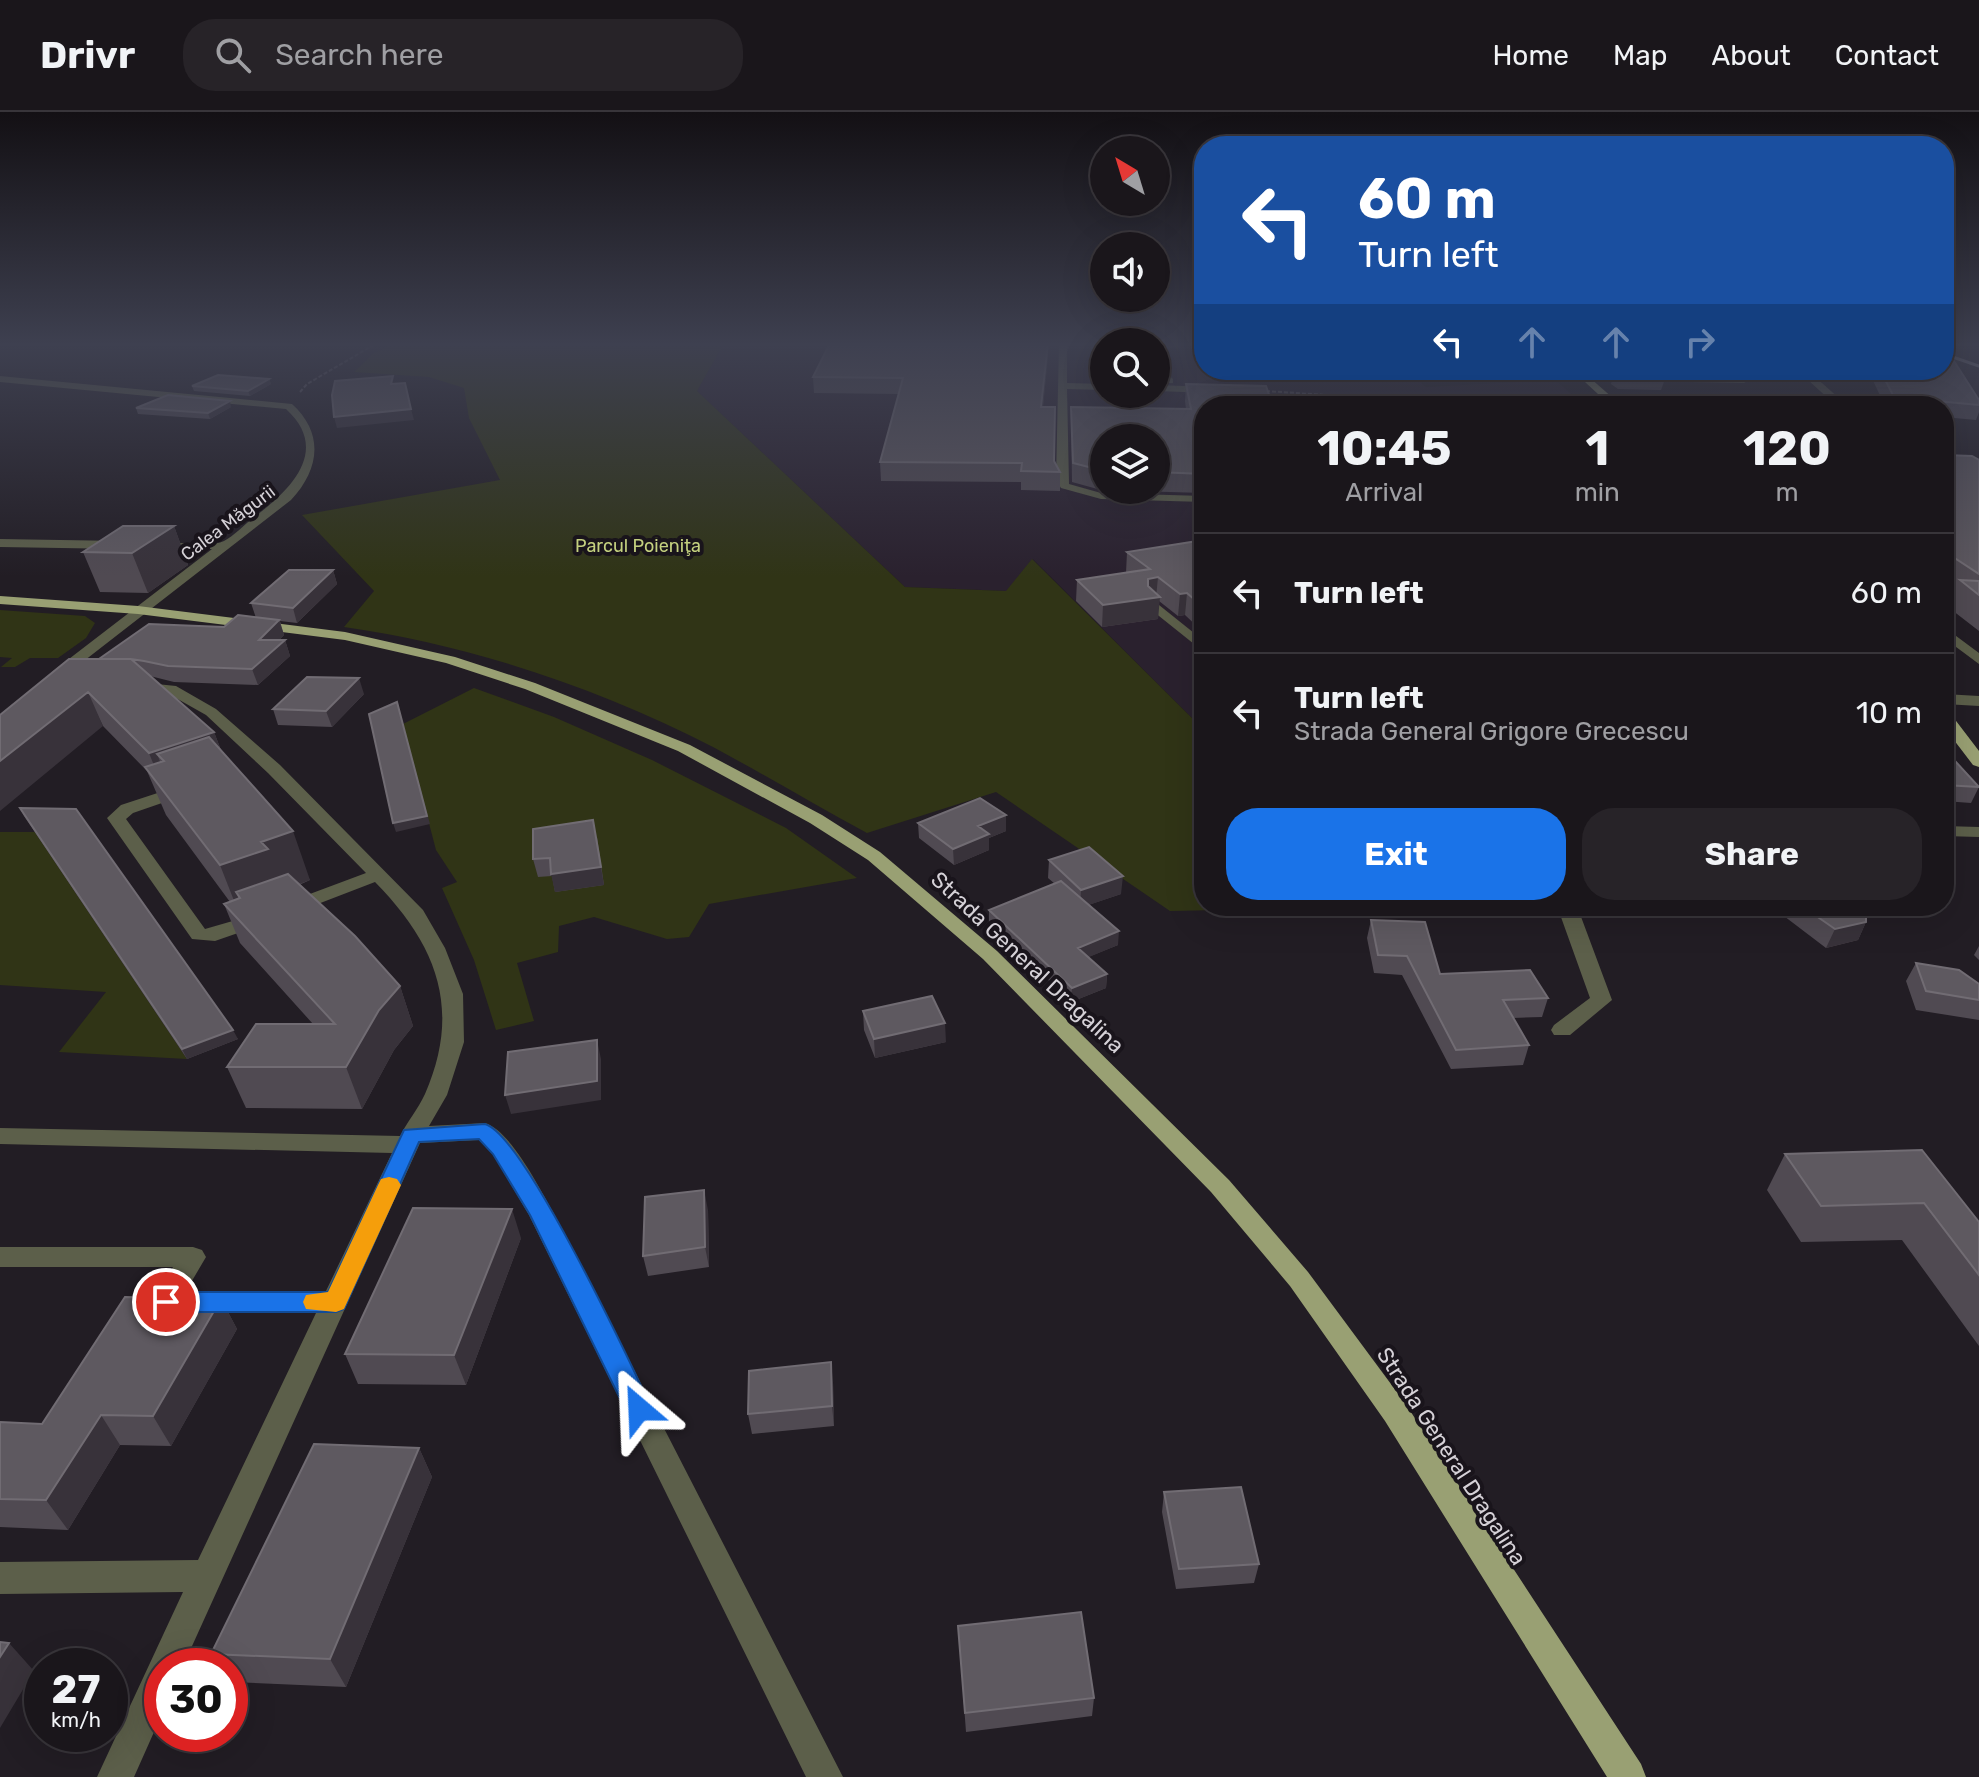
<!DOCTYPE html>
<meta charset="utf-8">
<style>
body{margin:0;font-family:Rubik,sans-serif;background:#272328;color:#f1f3f6;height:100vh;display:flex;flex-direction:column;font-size:30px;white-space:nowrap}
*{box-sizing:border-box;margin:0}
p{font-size:26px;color:#9f9fa3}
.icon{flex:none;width:44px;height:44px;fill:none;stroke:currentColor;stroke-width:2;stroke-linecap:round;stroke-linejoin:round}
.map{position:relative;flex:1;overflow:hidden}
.sheet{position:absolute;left:1194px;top:284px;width:760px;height:520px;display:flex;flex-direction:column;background:#1a161b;border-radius:32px;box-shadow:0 8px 32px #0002,0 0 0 2px #38353a}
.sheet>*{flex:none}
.top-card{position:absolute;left:1194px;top:24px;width:760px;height:244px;border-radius:32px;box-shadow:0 8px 32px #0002,0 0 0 2px #38353a;background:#1a4fa0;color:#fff;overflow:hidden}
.needle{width:52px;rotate:322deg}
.fabs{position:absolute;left:1090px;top:24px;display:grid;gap:16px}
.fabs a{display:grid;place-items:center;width:80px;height:80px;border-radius:50%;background:#1a161b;box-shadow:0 8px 32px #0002,0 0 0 2px #38353a;font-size:40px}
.speed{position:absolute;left:24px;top:1536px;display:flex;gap:16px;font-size:40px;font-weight:700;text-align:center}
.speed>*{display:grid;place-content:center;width:104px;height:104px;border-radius:50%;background:#1a161b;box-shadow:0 8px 32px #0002,0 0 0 2px #38353a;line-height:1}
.speed small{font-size:20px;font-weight:400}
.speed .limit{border:12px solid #d22;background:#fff;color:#111}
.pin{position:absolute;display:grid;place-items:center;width:68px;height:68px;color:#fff;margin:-34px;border:4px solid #fff;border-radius:50%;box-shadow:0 2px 8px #0007}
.me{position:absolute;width:88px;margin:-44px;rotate:334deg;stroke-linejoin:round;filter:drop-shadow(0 0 6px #0008)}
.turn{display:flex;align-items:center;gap:28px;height:168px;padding:0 32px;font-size:36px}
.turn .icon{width:104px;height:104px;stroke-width:2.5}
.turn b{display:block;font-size:56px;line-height:68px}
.lanes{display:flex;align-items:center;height:76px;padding:0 32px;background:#0003;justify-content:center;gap:40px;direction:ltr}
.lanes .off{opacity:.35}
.eta{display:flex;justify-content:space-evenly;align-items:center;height:136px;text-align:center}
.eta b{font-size:48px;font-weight:700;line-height:56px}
.primary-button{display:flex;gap:16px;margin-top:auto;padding:16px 32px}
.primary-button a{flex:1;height:92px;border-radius:32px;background:#1a73e8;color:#fff;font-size:32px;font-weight:700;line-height:92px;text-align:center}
.primary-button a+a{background:#272328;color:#f1f3f6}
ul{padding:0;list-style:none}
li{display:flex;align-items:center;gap:24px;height:120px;padding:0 32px;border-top:2px solid #38353a}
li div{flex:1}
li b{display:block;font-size:30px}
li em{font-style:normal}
header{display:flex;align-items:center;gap:48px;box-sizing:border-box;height:112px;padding:0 40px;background:#1a161b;border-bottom:2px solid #38353a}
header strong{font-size:38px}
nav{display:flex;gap:44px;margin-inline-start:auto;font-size:28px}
.search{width:560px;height:72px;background:#272328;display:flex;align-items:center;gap:20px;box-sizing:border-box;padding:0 28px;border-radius:32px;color:#9f9fa3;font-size:30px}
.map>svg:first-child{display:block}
.built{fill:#2a212e;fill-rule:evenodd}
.green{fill:#303416}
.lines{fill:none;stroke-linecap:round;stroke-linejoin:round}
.path{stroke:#5f5a61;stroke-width:2;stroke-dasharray:4 2;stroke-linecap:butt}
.minor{fill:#5c5f4a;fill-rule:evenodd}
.major{fill:#99a073;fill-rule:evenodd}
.rail{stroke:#bab6bc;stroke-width:3}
.wall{fill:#504a52;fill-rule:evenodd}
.shaded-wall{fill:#38323a}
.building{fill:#5e5960;stroke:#716c73;stroke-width:2}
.route{fill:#1a73e8;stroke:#114b97;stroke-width:2}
.slow{fill:#f59e0b}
.labels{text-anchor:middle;stroke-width:8;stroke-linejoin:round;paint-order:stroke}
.far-street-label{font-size:18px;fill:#d5d1d7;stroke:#19141b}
.far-park-label{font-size:18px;fill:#c4d07f;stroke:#19141b}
.street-label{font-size:22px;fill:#d5d1d7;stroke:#19141b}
</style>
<header>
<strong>Drivr</strong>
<div class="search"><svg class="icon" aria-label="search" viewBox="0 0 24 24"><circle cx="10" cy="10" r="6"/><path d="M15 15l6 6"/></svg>Search here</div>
<nav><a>Home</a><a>Map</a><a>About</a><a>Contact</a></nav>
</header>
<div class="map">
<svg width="1979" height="1665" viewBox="0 0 1979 1665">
<rect width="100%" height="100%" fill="#221d24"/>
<path class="built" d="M724 231H1104V282H1156V231H1204V258H1256L1263 267 1410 262 1426 275 1555 268 1585 294H1204V618L1033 447 1007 479 905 475 697 279ZM1104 326H1156V378H1104Z"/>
<path class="green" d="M394 231H724L697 279 905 475 1006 479 1032 447 1204 618V794L1382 795 1170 799 996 680 867 721C815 693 765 663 713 635 599 576 470 533 344 515L374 479 302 403 500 368 469 306 464 276 429 265 354 260 374 241Z
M0 498 85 504 95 511 86 526 58 546H30L15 555H1L12 546 0 545Z
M474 576 554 605 652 648 786 716 857 766 709 792 689 825 667 827 594 805 559 814 558 840 517 851 534 909 496 918 474 848 442 776 457 770 436 738 403 612Z
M0 720H35L187 947 59 940 106 880 0 873Z"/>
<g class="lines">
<path class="path" d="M1266 279 1460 292 1582 291
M300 280 307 272 377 231"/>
<path class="minor" d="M1059 231H1067V271L1104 272V278L1067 277 1069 372 1101 381 1204 384V390L1101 387 1061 376 1056 368Z
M1187 231 1183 234 1156 238V232Z
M1156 252 1173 267V271H1167L1156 260Z
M1585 263 1744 265 1749 268 1744 271 1582 268Z
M0 264 292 292C325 322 319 358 291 388L62 566H52V560L212 437H154L150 436V430C169 427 208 437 224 429 234 424 244 413 253 406 289 379 332 339 286 297L0 270Z
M1808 264H1814L1840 287V291L1814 294 1830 288 1808 268Z
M1156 273 1212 275 1217 278 1212 281 1156 279Z
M0 427 122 429 128 433 122 437 0 435Z
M1154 489 1204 529V540L1149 496V490Z
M1944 515 1979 541V552L1944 526Z
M137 570 176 574 216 597 280 653 423 798 445 836 463 882 464 930 447 983 429 1014 485 1011C510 1018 540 1077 553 1100L843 1665H806L529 1103 493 1042 479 1028 420 1031 183 1554H162V1602L134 1665H97L183 1480 0 1482V1450L198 1448 316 1201H166L156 1198 153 1190 173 1155H0V1135H193L202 1138 206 1145 186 1179H326L392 1041 0 1032V1016L400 1024C407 1010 418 997 425 982 462 897 437 833 375 770L297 800H283L280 796 283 792 366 761 268 661 206 603 167 581 132 577V571Z
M1944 582 1979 584V594L1944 592Z
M182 673 188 674 191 678 188 682 133 701 126 707 205 817 260 801 267 803 270 807 267 811 215 829 192 827 107 706 121 693Z
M1944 714 1979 715V725L1944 724Z
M1557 794H1577L1612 888 1570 923H1554L1551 918 1554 913 1590 886Z"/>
<path class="major" d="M1572 258H1581L1622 294H1611Z
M0 484 138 494 345 520 455 545 535 571 690 633 822 703 880 740 997 839 1229 1068 1308 1160 1405 1291 1641 1652 1646 1665H1607L1385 1309 1290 1174 1211 1080 983 847 868 748 810 711 678 639 525 577 446 551 345 528 138 502 0 492Z
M1944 599 1950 601 1979 639V655L1973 653 1944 615Z"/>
<path class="rail" d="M1944 242 1979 254"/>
</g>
<path class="wall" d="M1048 244 1043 295 1054 349 1060 360V379L1021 378V370L881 369 880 350 899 282 814 281 813 265Z
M1585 258H1747L1746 261 1588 260Z
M1868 258H1944L1979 288V300L1976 308 1944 305V294H1885Z
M1614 261 1665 267 1661 278 1618 277 1611 272Z
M269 267 271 272 250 284 194 279 192 274Z
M1186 272 1204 294V381L1101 378 1072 370 1071 295 1186 297 1185 289ZM1104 326H1156V378H1104Z
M231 295 210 307 138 302 136 296Z
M1944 343 1979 348V519L1948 495 1955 480 1944 472Z
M174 414 188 453 148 481 100 480 83 440Z
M1204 428V521L1185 503 1178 504 1159 489 1158 507 1102 515 1076 489 1077 468 1126 461 1127 440Z
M333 458 337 472 297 511 280 509 284 523 279 528H285L290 544 258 573 174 570 150 564 214 620 221 638 310 768 299 773 400 874 413 914 394 938 362 997 246 996 227 955 313 912 240 831 224 792 230 790 166 703 147 659 103 614 69 547H99L224 515 256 506 251 491Z
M364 582 332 615 278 613 273 597Z
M1944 637 1979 675 1971 691 1944 689Z
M20 696 238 927 187 947 24 704Z
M918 711 1006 719 989 726V738L954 753 919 726Z
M597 725 604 773 555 780 552 764 538 765 533 747Z
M1049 748 1121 782 1088 793 1118 833 1088 845 1107 862 1106 876 1071 890 989 811V798L1055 772 1048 766Z
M1778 794H1866V810L1858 828 1826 836 1776 798Z
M1371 808 1440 862 1548 886 1542 905 1513 906 1529 933 1523 953 1451 957 1402 863 1374 861 1367 826Z
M1979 834V848L1974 843Z
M1916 851 1979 872V908L1916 898 1906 869Z
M863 899 946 930 875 946 864 918Z
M1785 1042 1979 1110V1234L1902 1128 1801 1130 1767 1078Z
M708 1098 709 1155 648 1164 643 1144Z
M521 1126 466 1273 358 1272 345 1242Z
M221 1187 237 1217 171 1334 120 1333 68 1418 0 1415V1310L42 1312Z
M833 1270 834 1314 752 1322 748 1302Z
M419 1336 432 1365 346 1575 231 1570 230 1554H220L211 1542Z
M1164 1380 1259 1452 1254 1471 1176 1477 1162 1400Z
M958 1514 1094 1586 1092 1604 966 1620Z"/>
<path class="shaded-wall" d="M1048 231V244L1041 312V295Z
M269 267 271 272 250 284 248 279Z
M230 289 231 295 210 307 208 301Z
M411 297 414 308 337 316 334 305Z
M174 414 188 453 148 481 132 441Z
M333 458 337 472 297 511 293 496Z
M1158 465 1156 486 1160 485 1158 507 1102 515 1103 493 1148 467Z
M1187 481 1185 503 1178 504 1180 482Z
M279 508 284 523 264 543 259 528Z
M285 528 290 544 258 573 252 557Z
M359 566 364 582 332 615 326 599Z
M88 580 103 614 0 699V649Z
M397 590 430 712 396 720 393 711Z
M214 620 227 654 157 642 170 674 163 676 149 641Z
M1006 703V719L989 726V738L954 753 953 737 978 714Z
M593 708 604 773 555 780 551 762Z
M293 719 310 768 284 778 240 786 236 780 245 802 240 804 220 753 261 730Z
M1123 764 1121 782 1080 796 1081 778Z
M1866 810 1858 828 1826 836 1835 817Z
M1119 819 1118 833 1077 850 1078 836Z
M1107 862 1106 876 1071 890 1072 876Z
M400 874 413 914 394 938 362 997 346 955 379 898Z
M945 911 946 930 875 946 874 927Z
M233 918 238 927 187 947 182 937Z
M597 928 601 947V988L511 1002 505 983Z
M704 1078 708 1098 709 1155 705 1135Z
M512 1097 521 1126 466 1273 454 1243Z
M221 1187 237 1217 171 1334 153 1304Z
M831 1250 833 1270 834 1314 832 1294Z
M101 1303 120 1333 68 1418 46 1388Z
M419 1336 432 1365 346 1575 330 1547Z
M9 1531 34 1559 0 1616V1545Z"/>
<path class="building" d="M830 231H1048L1041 295H1055L1054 349 1060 360 1021 359 1022 351 880 350 903 266 813 265Z
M1944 246 1954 249 1979 288V293L1894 285 1880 258H1944Z
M1614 261H1658L1665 267 1621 266Z
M218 263 269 267 248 279 192 274Z
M393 264 391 272 405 271 411 297 334 305 332 283 335 269Z
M1186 272 1266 274 1273 294H1204V362L1156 360V326H1104V359L1073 351 1071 295 1191 297Z
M168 283 230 289 208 301 136 296Z
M1944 343 1972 344 1979 348V462L1944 439Z
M123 414H174L132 441 83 440Z
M1204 428V496L1187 481 1180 482 1158 465 1148 467V474L1160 485 1103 493 1077 468 1150 457 1127 440Z
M289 458H333L293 496 251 491Z
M1960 468 1979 469V483Z
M238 503 279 508 259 528H285L252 557 168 554 144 549 131 547H99L149 512 224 515Z
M69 547H131L214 620 149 641 88 580 0 649V603Z
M307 565 359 566 326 599 273 597Z
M397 590 427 704 393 711 369 602Z
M209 625 293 719 261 730 268 737 220 753 145 655 164 649 157 642Z
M1944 637 1979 675 1944 673Z
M980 686 1006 703 978 714 989 722 953 737 918 711Z
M20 696 76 697 233 918 182 937Z
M593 708 601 755 551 762 550 746 533 747V717Z
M1089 735 1123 764 1081 778 1049 748Z
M288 762 355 824 400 874 379 898 346 955H227L256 912H335L224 792 240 786 236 780Z
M1061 769 1119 819 1078 836 1107 862 1072 876 989 798Z
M1802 794H1866V810L1835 817Z
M1371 808 1425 810 1440 862 1530 858 1548 886 1503 888 1529 933 1456 938 1407 844 1378 843Z
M1916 851 1959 858 1979 872V888L1926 879Z
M932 884 945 911 874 927 863 899Z
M597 928V969L505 983 508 940Z
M1922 1038 1979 1110V1163L1924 1091 1821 1094 1785 1042Z
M704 1078 705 1135 643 1144 645 1085Z
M413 1096 512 1097 454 1243 345 1242Z
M125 1185 221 1187 153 1304 101 1303 46 1388 0 1387V1310L42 1312Z
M831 1250 832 1294 748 1302 749 1259Z
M314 1332 419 1336 330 1547 211 1542Z
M1241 1375 1259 1452 1179 1457 1164 1380Z
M1081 1500 1094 1586 965 1601 958 1514Z
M0 1530 9 1531 0 1545Z"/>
<linearGradient id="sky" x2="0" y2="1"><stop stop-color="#131014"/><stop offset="0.5" stop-color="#3e4050"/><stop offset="1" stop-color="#3e4050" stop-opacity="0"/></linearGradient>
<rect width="1979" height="465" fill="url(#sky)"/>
<path class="route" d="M485 1012C524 1023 630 1250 652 1297L648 1305 639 1309 629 1305 530 1103 493 1042 479 1027 419 1030 344 1197 336 1200H166L158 1197 154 1190 158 1183 166 1180H328L404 1018Z"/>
<path class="slow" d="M389 1065 397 1067 401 1073 344 1197 336 1200 306 1197 303 1190 306 1183 328 1180 378 1073 381 1067Z"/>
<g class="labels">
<g class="far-street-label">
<text transform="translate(228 411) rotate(-37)" y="6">Calea Măgurii</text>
</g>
<g class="far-park-label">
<text x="638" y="440">Parcul Poieniţa</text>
</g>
<g class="street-label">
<text transform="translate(1028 850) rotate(43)" y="8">Strada General Dragalina</text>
<text transform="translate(1452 1344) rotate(57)" y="8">Strada General Dragalina</text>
</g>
</g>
</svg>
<div class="fabs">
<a><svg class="needle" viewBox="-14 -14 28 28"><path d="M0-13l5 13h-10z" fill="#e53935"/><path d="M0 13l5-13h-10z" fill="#9f9fa3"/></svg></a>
<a><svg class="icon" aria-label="sound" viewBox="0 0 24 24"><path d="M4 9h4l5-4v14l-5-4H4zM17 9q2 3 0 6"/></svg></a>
<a><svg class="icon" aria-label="search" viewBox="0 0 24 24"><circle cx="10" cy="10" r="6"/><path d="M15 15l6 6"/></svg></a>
<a><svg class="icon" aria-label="layers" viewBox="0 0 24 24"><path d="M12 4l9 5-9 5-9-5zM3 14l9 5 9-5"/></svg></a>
</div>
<div class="speed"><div>27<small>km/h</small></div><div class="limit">30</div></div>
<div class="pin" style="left:166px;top:1190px;background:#d93025"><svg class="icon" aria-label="arrive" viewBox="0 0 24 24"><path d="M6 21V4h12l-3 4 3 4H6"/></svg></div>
<svg class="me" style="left:639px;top:1297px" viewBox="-20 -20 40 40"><path d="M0-17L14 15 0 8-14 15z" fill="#1a73e8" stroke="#fff" stroke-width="4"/></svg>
<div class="top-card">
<div class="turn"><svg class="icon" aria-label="left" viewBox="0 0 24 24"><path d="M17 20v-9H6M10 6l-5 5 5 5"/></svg><div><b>60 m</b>Turn left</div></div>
<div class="lanes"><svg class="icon" aria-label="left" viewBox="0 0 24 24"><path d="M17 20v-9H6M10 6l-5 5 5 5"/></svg><svg class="icon off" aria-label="ahead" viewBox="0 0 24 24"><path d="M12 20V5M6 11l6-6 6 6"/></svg><svg class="icon off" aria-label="ahead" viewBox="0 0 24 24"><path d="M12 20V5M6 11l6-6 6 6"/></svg><svg class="icon off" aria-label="right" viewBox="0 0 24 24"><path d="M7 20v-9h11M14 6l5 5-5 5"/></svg></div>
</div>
<section class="sheet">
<div class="eta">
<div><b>10:45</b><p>Arrival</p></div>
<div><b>1</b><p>min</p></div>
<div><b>120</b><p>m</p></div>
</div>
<ul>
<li><svg class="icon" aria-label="left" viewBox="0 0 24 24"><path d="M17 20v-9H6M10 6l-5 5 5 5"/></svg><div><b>Turn left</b></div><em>60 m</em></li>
<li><svg class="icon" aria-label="left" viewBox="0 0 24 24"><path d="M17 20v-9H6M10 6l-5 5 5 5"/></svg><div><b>Turn left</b><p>Strada General Grigore Grecescu</p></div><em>10 m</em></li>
</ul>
<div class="primary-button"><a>Exit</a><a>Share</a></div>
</section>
</div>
